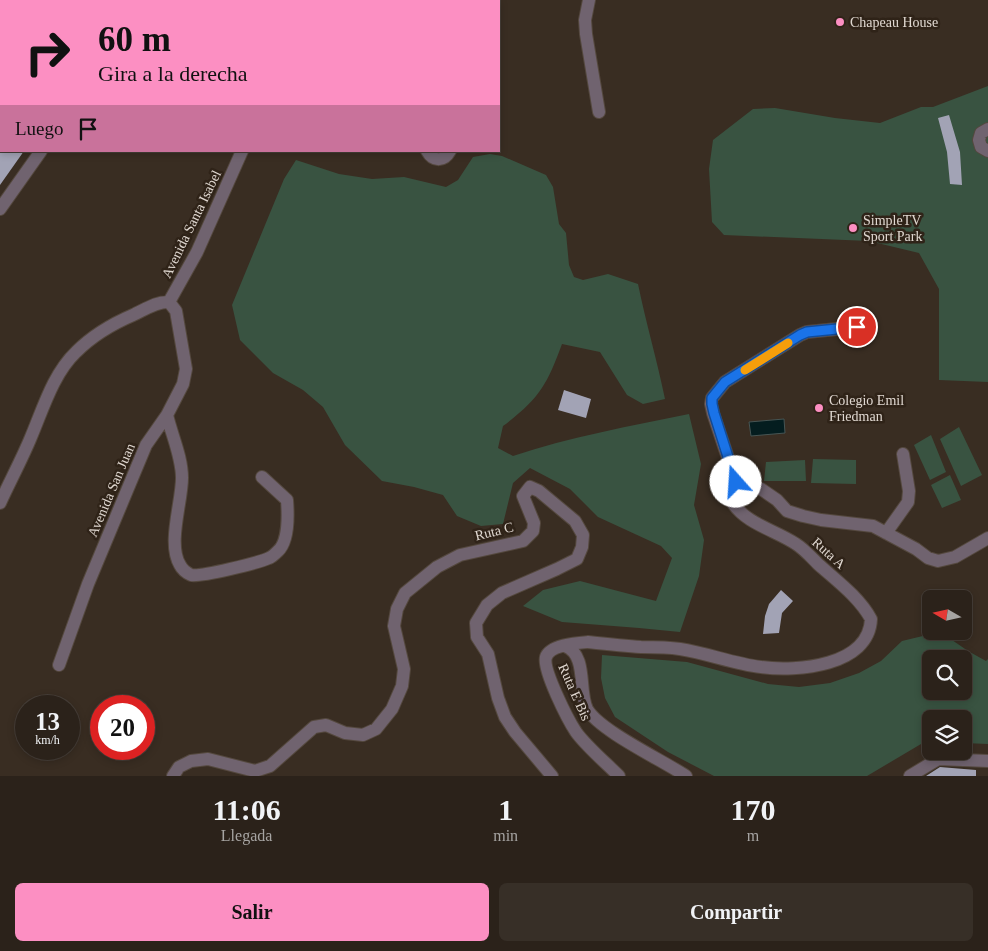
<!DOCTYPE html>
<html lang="es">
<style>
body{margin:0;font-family:Georgia,serif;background:#372f27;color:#f1f3f6;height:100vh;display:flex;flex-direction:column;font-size:19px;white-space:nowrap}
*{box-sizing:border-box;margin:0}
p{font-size:16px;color:#a6a4a2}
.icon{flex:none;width:28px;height:28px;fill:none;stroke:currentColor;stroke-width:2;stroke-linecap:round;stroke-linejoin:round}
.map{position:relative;height:776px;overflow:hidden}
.drawer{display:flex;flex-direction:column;background:#2b221a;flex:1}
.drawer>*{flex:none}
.guide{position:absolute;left:0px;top:0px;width:500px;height:152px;box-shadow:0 2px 8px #0003,0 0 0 1px #473f39;background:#fc8fc2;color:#111;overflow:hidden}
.needle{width:32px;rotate:279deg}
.buttons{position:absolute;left:922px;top:590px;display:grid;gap:10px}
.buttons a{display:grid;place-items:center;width:50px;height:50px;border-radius:8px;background:#2b221a;box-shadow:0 2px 8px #0003,0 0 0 1px #473f39;font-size:25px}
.speed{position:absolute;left:15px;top:695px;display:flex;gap:10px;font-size:25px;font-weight:700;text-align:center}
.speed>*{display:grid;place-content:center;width:65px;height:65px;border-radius:50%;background:#2b221a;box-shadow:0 2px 8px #0003,0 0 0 1px #473f39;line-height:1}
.speed small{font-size:12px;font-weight:400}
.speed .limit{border:8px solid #d22;background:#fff;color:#111}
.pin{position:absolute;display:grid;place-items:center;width:42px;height:42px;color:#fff;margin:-21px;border:2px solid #fff;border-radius:50%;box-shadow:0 1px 5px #0007}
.me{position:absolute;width:55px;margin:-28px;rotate:341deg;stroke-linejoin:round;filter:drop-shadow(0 0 4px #0008)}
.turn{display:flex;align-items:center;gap:18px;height:105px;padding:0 15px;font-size:22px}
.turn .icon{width:65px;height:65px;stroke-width:2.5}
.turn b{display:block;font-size:35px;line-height:42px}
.then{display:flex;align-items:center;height:48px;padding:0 15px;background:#0003;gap:10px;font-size:19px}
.eta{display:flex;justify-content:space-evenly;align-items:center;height:85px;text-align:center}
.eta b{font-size:30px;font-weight:700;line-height:35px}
.action{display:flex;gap:10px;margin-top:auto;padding:10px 15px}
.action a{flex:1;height:58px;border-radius:8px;background:#fc8fc2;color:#111;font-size:20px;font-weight:700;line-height:58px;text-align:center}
.action a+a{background:#372f27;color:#f1f3f6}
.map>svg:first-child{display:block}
.green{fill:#395341;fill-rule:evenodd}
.water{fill:#041d1f;stroke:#465554}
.building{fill:#a2a3b5}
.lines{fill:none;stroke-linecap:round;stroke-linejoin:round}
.minor-casing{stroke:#54483e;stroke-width:14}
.minor{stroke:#70636f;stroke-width:12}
.route-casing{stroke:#114b97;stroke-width:12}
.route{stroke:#1a73e8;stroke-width:9}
.slow{stroke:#f59e0b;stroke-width:9}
.poi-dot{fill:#fc8fc2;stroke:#2f2318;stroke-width:2}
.labels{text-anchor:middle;stroke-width:5;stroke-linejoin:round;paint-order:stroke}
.poi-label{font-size:14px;fill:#e0d8d1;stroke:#2f2318;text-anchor:start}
.street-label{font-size:14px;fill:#e0d8d1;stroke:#2f2318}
</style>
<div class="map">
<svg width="988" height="776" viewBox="0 0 988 776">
<rect width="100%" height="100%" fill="#392d22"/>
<path class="green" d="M988 86V382L939 380V289L919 253 869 241 724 235 712 222 709 169 713 140 753 109 775 108 835 118 880 123 921 107H933Z
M490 154 502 156 546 175 553 187 559 224 566 233 569 265 574 277 583 280 608 274 638 284C646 323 657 360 665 399L643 404 627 395 600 352 562 344C547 385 539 399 503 426L498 448 513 456C570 437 630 426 689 414L701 464 694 505 704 540 699 576 680 632 639 628 562 622 523 606 543 590 580 581 656 601 672 558 661 546 598 517 570 489 530 468 513 483 503 524 481 526 457 516 443 495 414 487 382 481 345 445 323 407 303 390 273 373 240 340 232 305 284 179 296 160 339 174 372 179 404 177 446 187 458 180 473 157Z
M959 427 982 475 961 486 940 439Z
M931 435 946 472 930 480 914 445Z
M813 459 856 460V484L811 483Z
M805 460 806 481H764L766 462Z
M950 475 961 500 942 508 931 485Z
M931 634 952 640 968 651 986 661 988 659V744L964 743V719H931V743L921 744 867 776H714L668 752 615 717 605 698 601 678 602 655 687 662 768 684 799 687 830 683 859 673 881 661 902 641ZM931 659H964V691H931Z"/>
<path class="water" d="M784 419 785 433 751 436 749 422Z"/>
<path class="building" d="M949 115 960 152 962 185 950 184 947 152 938 118Z
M0 151H24L0 185Z
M564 390 591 399 586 418 558 410Z
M781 590 793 601 782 613 779 633 763 634 765 616 769 604Z
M940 767 976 770V776H926Z"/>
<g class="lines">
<g class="minor-casing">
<path id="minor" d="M99 0V1
M353 0V1
M373 0 374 1
M589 0 585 20 586 34 599 112
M23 1 24 0
M51 1 52 0
M196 1 198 0
M0 6 1 7
M0 62 1 60
M988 129 981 133 979 140 981 147 988 151
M427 151C433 162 444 162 450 151
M0 209 41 151
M169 302 197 252 242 151
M167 415C172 436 182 457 182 478 182 502 167 544 180 565 182 569 187 573 191 575 201 577 258 563 269 558 272 557 276 553 278 551 289 541 288 513 287 500L262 477
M736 482 713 413 711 404 712 398 725 382 800 335 807 332 857 327
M0 503C10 481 22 459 31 437 43 409 53 374 76 352 92 336 112 324 133 315 144 310 157 301 169 302
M886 533 908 502 909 491 903 454
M565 646C588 655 578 691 587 709 600 731 662 760 686 776
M59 665 88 584 146 445 167 415 183 384 186 369 176 311 169 302
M173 776 179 767 191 761 208 759 255 771 270 766 314 727 326 725 345 733 363 735 376 729 392 709 402 686 404 669 394 626 397 609 405 593 437 567 460 555 523 541 533 531 534 523 523 496 530 487 539 491 575 521 583 535 582 547 577 559 557 569 502 593 487 605 476 623 477 637 488 654 498 698 505 717 515 732 552 776
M619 776C606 763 586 746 576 732 568 720 542 669 546 657 550 645 577 643 588 642 606 644 624 646 641 647 654 647 667 647 680 649 707 653 734 664 761 667 797 672 869 666 871 619 859 597 837 581 818 564 811 557 804 549 796 544 775 530 746 524 732 502 727 494 730 483 739 481L761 489 777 500 787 511 803 516 821 520 873 526 916 549 928 558 938 561 955 557 988 538
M910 776 938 759 988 761"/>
</g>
<use href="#minor" class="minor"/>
</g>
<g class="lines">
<g class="route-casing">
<path id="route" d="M736 482 714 413 712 404V398L725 382 800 335 807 332 857 327"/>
</g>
<use href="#route" class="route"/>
<path class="slow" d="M745 370 788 343"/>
</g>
<g class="poi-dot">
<circle cx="840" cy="22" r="5"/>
<circle cx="853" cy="228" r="5"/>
<circle cx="819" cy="408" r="5"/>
</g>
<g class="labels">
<g class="poi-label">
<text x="850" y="27">Chapeau House</text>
<text x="863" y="225">SimpleTV<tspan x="863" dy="16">Sport Park</tspan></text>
<text x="829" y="405">Colegio Emil<tspan x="829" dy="16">Friedman</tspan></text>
</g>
<g class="street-label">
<text transform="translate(191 224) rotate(-64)" y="5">Avenida Santa Isabel</text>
<text transform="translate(111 490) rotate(-67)" y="5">Avenida San Juan</text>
<text transform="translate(494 531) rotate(-14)" y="5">Ruta C</text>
<text transform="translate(829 553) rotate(42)" y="5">Ruta A</text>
<text transform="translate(575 692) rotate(66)" y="5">Ruta E Bis</text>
</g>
</g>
</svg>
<div class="buttons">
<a><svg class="needle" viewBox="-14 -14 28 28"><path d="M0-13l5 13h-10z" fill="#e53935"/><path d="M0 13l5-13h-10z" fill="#a6a4a2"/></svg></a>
<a><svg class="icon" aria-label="search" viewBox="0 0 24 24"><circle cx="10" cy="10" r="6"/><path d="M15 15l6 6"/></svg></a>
<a><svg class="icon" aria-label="layers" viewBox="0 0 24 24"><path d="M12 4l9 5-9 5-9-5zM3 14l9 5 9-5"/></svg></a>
</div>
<div class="speed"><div>13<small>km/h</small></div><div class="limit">20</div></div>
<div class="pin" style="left:857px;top:327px;background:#d93025"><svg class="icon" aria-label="arrive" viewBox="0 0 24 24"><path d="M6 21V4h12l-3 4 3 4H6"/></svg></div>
<svg class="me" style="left:736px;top:482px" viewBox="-20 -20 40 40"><circle r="19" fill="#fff"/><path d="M0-13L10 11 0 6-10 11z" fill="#1a73e8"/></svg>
<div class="guide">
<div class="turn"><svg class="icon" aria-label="right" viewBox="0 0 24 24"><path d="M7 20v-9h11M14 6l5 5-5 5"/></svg><div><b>60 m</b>Gira a la derecha</div></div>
<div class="then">Luego<svg class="icon" aria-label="arrive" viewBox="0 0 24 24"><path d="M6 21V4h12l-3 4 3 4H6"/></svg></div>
</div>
</div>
<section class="drawer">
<div class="eta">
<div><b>11:06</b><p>Llegada</p></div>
<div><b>1</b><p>min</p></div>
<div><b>170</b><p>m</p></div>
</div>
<div class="action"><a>Salir</a><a>Compartir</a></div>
</section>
